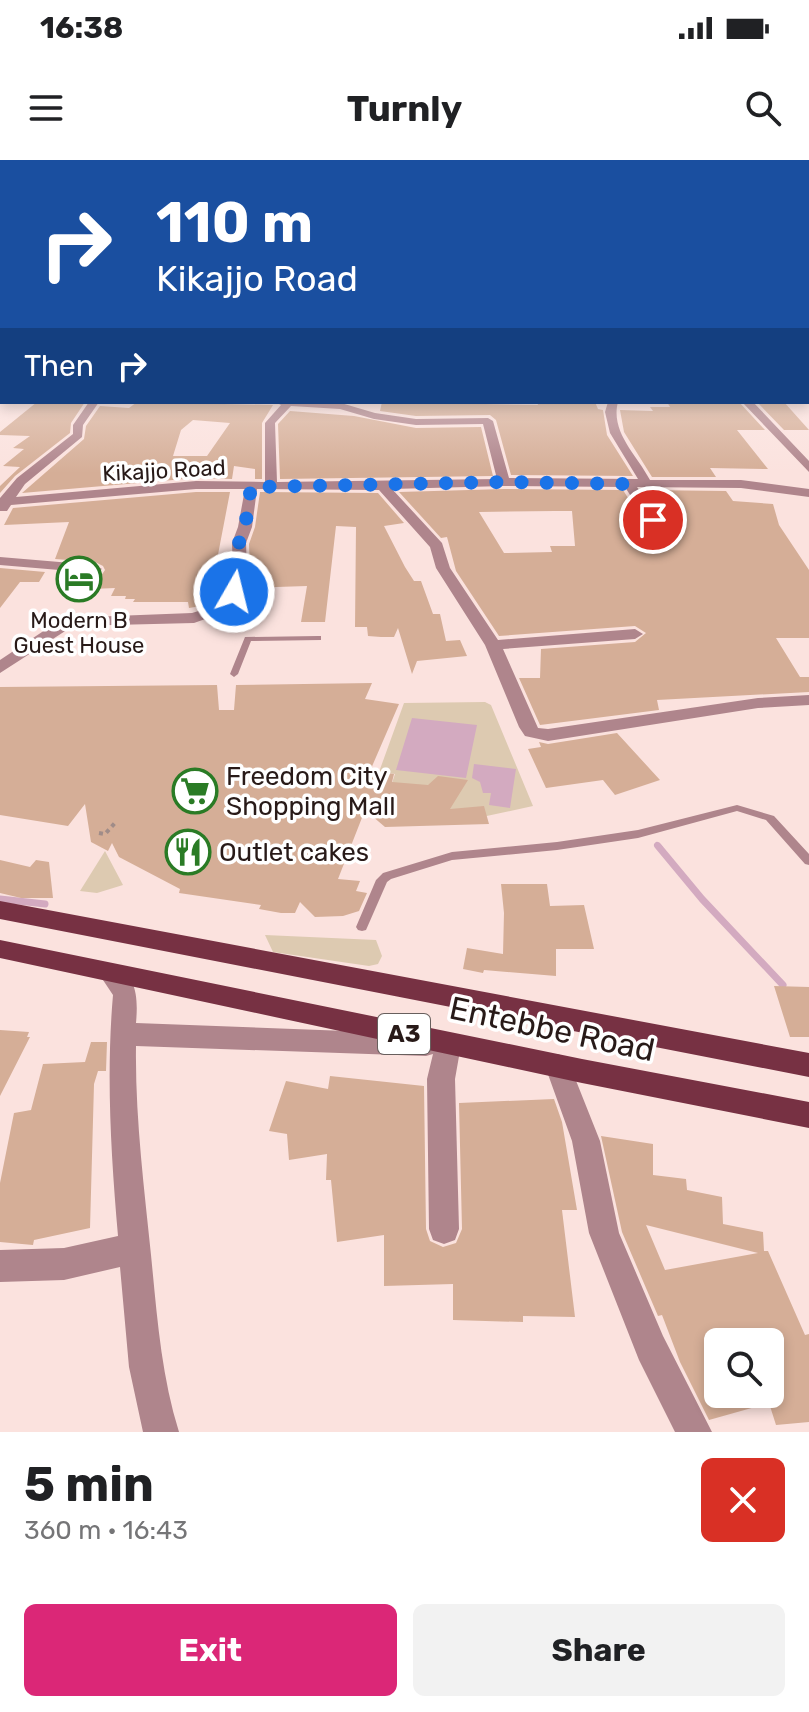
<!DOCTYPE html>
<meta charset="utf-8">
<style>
body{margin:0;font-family:Rubik,sans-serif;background:#f2f2f2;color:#202124;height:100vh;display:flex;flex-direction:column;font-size:30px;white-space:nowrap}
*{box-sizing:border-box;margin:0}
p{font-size:26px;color:#757577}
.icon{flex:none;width:44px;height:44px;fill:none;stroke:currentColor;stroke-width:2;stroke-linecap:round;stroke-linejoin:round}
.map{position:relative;height:1272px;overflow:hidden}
.panel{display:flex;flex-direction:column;background:#fff;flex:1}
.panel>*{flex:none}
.banner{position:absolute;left:0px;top:0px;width:810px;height:244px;box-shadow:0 4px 12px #0003;background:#1a4fa0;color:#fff;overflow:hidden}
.buttons{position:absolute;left:704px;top:1168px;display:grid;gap:16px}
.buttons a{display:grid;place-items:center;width:80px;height:80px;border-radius:12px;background:#fff;box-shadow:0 4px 12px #0003;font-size:40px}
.pin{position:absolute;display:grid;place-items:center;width:68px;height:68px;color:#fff;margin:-34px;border:4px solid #fff;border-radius:50%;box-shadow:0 2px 8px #0007}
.me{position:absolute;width:88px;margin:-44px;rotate:8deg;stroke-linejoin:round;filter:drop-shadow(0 0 6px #0008)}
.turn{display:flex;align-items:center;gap:28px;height:168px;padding:0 24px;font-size:36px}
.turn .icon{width:104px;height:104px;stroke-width:2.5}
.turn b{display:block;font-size:56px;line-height:68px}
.then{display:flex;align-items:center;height:76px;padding:0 24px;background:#0003;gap:16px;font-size:30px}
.round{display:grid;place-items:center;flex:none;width:84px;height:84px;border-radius:12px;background:#f2f2f2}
.head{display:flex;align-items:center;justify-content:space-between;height:136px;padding:0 24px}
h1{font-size:48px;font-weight:700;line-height:60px}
.primary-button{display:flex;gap:16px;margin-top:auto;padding:16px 24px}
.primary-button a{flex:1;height:92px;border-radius:12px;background:#db2777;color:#fff;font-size:32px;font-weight:700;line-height:92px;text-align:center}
.primary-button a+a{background:#f2f2f2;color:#202124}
.status{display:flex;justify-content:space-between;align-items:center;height:56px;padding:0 40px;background:#fff;direction:ltr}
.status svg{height:22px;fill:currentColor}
header{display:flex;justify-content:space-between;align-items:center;height:104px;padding:0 24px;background:#fff;font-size:36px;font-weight:700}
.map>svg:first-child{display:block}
.green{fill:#ddcab1}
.water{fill:#d3aac0}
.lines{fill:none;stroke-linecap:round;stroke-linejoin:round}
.stream-far1{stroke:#d3aac0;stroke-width:6}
.stream{stroke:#d3aac0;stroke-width:7}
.building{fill:#d5ae97;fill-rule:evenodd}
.path{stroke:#a08c88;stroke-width:4;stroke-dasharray:4 4;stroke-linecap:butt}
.service{fill:#af858c;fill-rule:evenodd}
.minor{fill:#af858c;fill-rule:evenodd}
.primary{fill:#773143;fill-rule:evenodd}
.route{stroke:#1a73e8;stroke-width:14;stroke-dasharray:0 25.2}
.labels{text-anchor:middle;stroke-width:7;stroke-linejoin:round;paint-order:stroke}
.far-street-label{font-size:22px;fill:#281a18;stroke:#fff}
.far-poi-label{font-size:22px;fill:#281a18;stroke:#fff}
.shield{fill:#fff;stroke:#685f5d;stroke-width:2}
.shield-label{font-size:24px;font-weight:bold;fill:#281a18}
.poi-label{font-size:26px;fill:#281a18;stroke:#fff;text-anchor:start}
.near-street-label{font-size:32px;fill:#281a18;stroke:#fff}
</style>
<div class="status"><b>16:38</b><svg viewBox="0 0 49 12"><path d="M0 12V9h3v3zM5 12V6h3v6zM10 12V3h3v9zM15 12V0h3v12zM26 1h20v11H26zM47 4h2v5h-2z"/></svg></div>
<header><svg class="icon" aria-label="menu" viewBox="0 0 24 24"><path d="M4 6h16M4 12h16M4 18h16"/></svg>Turnly<svg class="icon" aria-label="search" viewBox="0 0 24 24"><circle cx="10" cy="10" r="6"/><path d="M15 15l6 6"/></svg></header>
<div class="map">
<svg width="809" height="1272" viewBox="0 0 809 1272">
<rect width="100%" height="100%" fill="#fbe2de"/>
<path class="green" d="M485 542 491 545 533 646 482 657 381 656 395 614 379 612 404 543Z
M105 691 123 725 97 733 80 731Z
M265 775 376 780 382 796 378 804 369 806 273 792Z"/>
<path class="water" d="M412 558 477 565 466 618 396 610Z
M474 604 516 609 510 648 489 645 491 633H483L480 622 472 618Z"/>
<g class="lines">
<path class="stream-far1" d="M657 685 660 688"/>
<path class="stream" d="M658 686 702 739 783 825
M0 739 45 744"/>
</g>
<path class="building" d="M37 242H85L71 263 70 273 15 316 0 333V326L20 307 3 306 24 289 13 288 30 276 0 275V272Z
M137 242 273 245 262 263V319H255V309L234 306 232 319 196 318 22 333 84 279 86 266 100 246 129 248ZM193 260 230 263 207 296H173L181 270Z
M382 242 538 245 537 242H595L598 249 603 250 607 275 633 316 511 315 496 260 490 255 416 256 380 251Z
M667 242H739L765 270H737L768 309 710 308 716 317H652L624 272 620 250 653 251 650 247H670Z
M757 242H784L809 270H784Z
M290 251 354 256 416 268 481 267 493 316 280 319 278 264Z
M504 329 623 330 645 365 652 367 661 363 662 358 643 330 726 331 733 341 773 344 779 365 809 410V478H776L800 517H809V532L657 540 659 550 540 565 519 518H540L541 489 635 482 646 473 635 466 499 476 456 411 447 377 441 378 399 332ZM555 351H572L575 386H550L552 392 504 393 479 352Z
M196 332H230L216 405 210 406 212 444 207 445 189 448 188 442H133L135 439H125L126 436H111L115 428 92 429 105 410 103 406 95 402 55 399 69 362 4 365 13 348Z
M260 332 378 333 404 363 384 366 405 407 414 421H421L433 454H440L446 481 460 480 467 496 417 501 412 514 398 468 394 477H381L368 476 367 467H355L356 367 336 366 325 462H301L307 426 245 428 250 411 249 384 255 367Z
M0 408 45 412 39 422H20L0 448Z
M372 523 365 539 399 544 370 611 394 614 392 622 428 625 438 616 468 620 450 649 484 646 489 664 385 667 365 650 338 719 360 721 356 731 367 733 359 751 343 756 315 757 300 742 295 753H281L259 749 261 745 179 733 180 729 119 697 112 683 108 691 91 682 85 644 68 666 0 655V527L217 525 219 550H234L236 525Z
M617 573 660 620 615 635 603 620 546 628 528 589 541 587 539 582 548 584Z
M0 700 30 707 36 700 49 702 53 738H21L0 733Z
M501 724H547L550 746 584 745 594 789H556V816L484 810 483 813 463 809 467 788 503 794 504 753Z
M774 826 809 827V877H790Z
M0 870 29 872 27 877H30L0 936Z
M91 882H107L106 911H98L94 924 90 1068 34 1080 33 1085 0 1082V1023L14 953 31 950 43 904 85 902Z
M330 916 424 926 426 1069 430 1081 443 1087 456 1083 462 1069 459 943 554 939 562 962 577 1050H562L575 1157 523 1156V1162L453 1160V1124L384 1126V1075L337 1082 331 1020H326L327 994 289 1000 287 974 269 971 286 921 328 929Z
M601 976 653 984V1015L686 1019 687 1030 722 1037 723 1064 763 1072 764 1091H768L805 1175 809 1174V1262L776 1265 769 1243 709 1260 680 1202 662 1155 658 1156 622 1072ZM646 1065 758 1093 665 1110ZM718 1182H770V1234H718Z"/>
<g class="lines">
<path class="path" d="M99 673 105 674 115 663"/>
<path class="service" d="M318 476H321V480L251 481 238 514 234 517 230 514 245 477Z
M737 645 774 656 809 694V705L805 704 766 660 737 651 638 678 557 690 452 700 391 719 387 722 366 770 362 771 358 770 356 767 376 720 383 713 452 692 557 682 638 670Z"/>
<path class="minor" d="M808 155H809V159H808Z
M808 170H809V176H808Z
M0 208H2V214H0Z
M808 224H809V230H808Z
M89 242H99L83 265 82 277 25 324 16 337 196 321 265 322V263L281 245 275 242 341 243 375 253 416 259 488 258 493 261 509 318 638 319 610 273 605 252 608 242H618C610 272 637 295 650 320H741L809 329V337L741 328 637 327 660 360 653 364 648 363 625 327 504 326 392 329 442 383 450 408 498 480 635 469 643 474 635 479 503 489 538 568 548 569 758 538 809 535V545L758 548 548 581 525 576 519 567 485 485 436 408 430 387 379 330 257 329 252 367 246 383 247 411 239 438 225 452 194 463 73 466 0 513V500L63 458 192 453 215 446 224 436 233 411 232 383 238 367 245 329H196L11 345 7 351H0V338L17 318 73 274V265ZM291 246 340 249 374 259 416 265 483 264 497 319 277 322 275 263Z
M742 242H753L809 301V312Z
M0 397 95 405 102 409 95 413 0 405Z
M111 804C138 813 138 840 136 863L426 874 437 881 448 874 457 877 461 885 455 919 459 1069 455 1080 444 1084 433 1080 429 1069 427 919 433 894 426 896 136 886C135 956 144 1026 151 1095 157 1155 161 1214 179 1272H143L129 1207 120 1107 64 1120 0 1122V1090L64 1088 118 1076C111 995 106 915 113 835L99 814 102 807Z
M558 894 567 898 600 981 619 1073 663 1176 712 1272H675L639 1200 589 1073 572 981 545 906 549 898Z"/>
<path class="primary" d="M0 741 809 893V917L0 759Z
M0 780 582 899 809 942V968L582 923 0 798Z"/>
</g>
<linearGradient id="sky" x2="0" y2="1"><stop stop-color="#9fb0d8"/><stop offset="0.43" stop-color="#fdf2f0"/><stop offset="1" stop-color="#fdf2f0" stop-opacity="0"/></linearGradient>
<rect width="809" height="313" fill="url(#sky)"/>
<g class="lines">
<path class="route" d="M234 432 240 411 239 383 245 367 251 327 504 322 629 324 653 360"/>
</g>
<defs>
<g id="hotel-ring" transform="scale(2.3)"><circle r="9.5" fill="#fff" stroke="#2a7b25" stroke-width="1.5"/><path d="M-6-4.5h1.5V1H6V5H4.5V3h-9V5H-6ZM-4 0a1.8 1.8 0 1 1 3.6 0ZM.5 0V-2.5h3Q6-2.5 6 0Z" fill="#2a7b25"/></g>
<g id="supermarket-ring" transform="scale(2.3)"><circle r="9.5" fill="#fff" stroke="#2a7b25" stroke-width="1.5"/><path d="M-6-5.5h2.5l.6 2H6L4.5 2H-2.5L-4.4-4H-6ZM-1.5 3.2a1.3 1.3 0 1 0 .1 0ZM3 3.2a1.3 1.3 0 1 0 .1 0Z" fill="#2a7b25"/></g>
<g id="restaurant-ring" transform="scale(2.3)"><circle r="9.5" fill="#fff" stroke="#2a7b25" stroke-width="1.5"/><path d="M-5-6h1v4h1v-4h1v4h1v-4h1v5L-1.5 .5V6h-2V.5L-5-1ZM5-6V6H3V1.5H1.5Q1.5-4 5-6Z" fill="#2a7b25"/></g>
</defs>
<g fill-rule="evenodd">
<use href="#hotel-ring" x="79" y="419"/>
<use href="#supermarket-ring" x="195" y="631"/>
<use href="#restaurant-ring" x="188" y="692"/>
</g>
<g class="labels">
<g class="far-street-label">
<text transform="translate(164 310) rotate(-3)" y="8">Kikajjo Road</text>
</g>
<g class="far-poi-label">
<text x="79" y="468">Modern B<tspan x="79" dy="25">Guest House</tspan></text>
</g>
<rect class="shield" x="378" y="854" width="52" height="40" rx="6"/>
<g class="shield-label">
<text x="404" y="882">A3</text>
</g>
<g class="poi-label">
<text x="226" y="625">Freedom City<tspan x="226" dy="30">Shopping Mall</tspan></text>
<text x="219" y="701">Outlet cakes</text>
</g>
<g class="near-street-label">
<text transform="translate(552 869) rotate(12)" y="11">Entebbe Road</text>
</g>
</g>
</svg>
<div class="buttons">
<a><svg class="icon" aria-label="search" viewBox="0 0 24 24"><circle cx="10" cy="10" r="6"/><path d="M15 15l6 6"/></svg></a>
</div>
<div class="pin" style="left:653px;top:360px;background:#d93025"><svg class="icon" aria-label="arrive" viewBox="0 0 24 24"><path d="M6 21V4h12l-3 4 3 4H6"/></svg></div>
<svg class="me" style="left:234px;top:432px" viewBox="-20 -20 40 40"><circle r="17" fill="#1a73e8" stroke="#fff" stroke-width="3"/><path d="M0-11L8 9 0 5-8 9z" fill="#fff"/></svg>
<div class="banner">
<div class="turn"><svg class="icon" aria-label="right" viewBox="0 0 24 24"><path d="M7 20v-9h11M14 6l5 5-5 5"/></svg><div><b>110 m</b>Kikajjo Road</div></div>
<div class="then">Then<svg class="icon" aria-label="right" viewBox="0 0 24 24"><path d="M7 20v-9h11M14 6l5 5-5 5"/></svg></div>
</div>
</div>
<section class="panel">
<div class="head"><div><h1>5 min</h1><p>360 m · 16:43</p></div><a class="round" style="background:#d93025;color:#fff"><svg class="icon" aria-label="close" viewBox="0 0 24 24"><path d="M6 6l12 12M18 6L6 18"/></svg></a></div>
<div class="primary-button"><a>Exit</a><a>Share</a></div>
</section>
